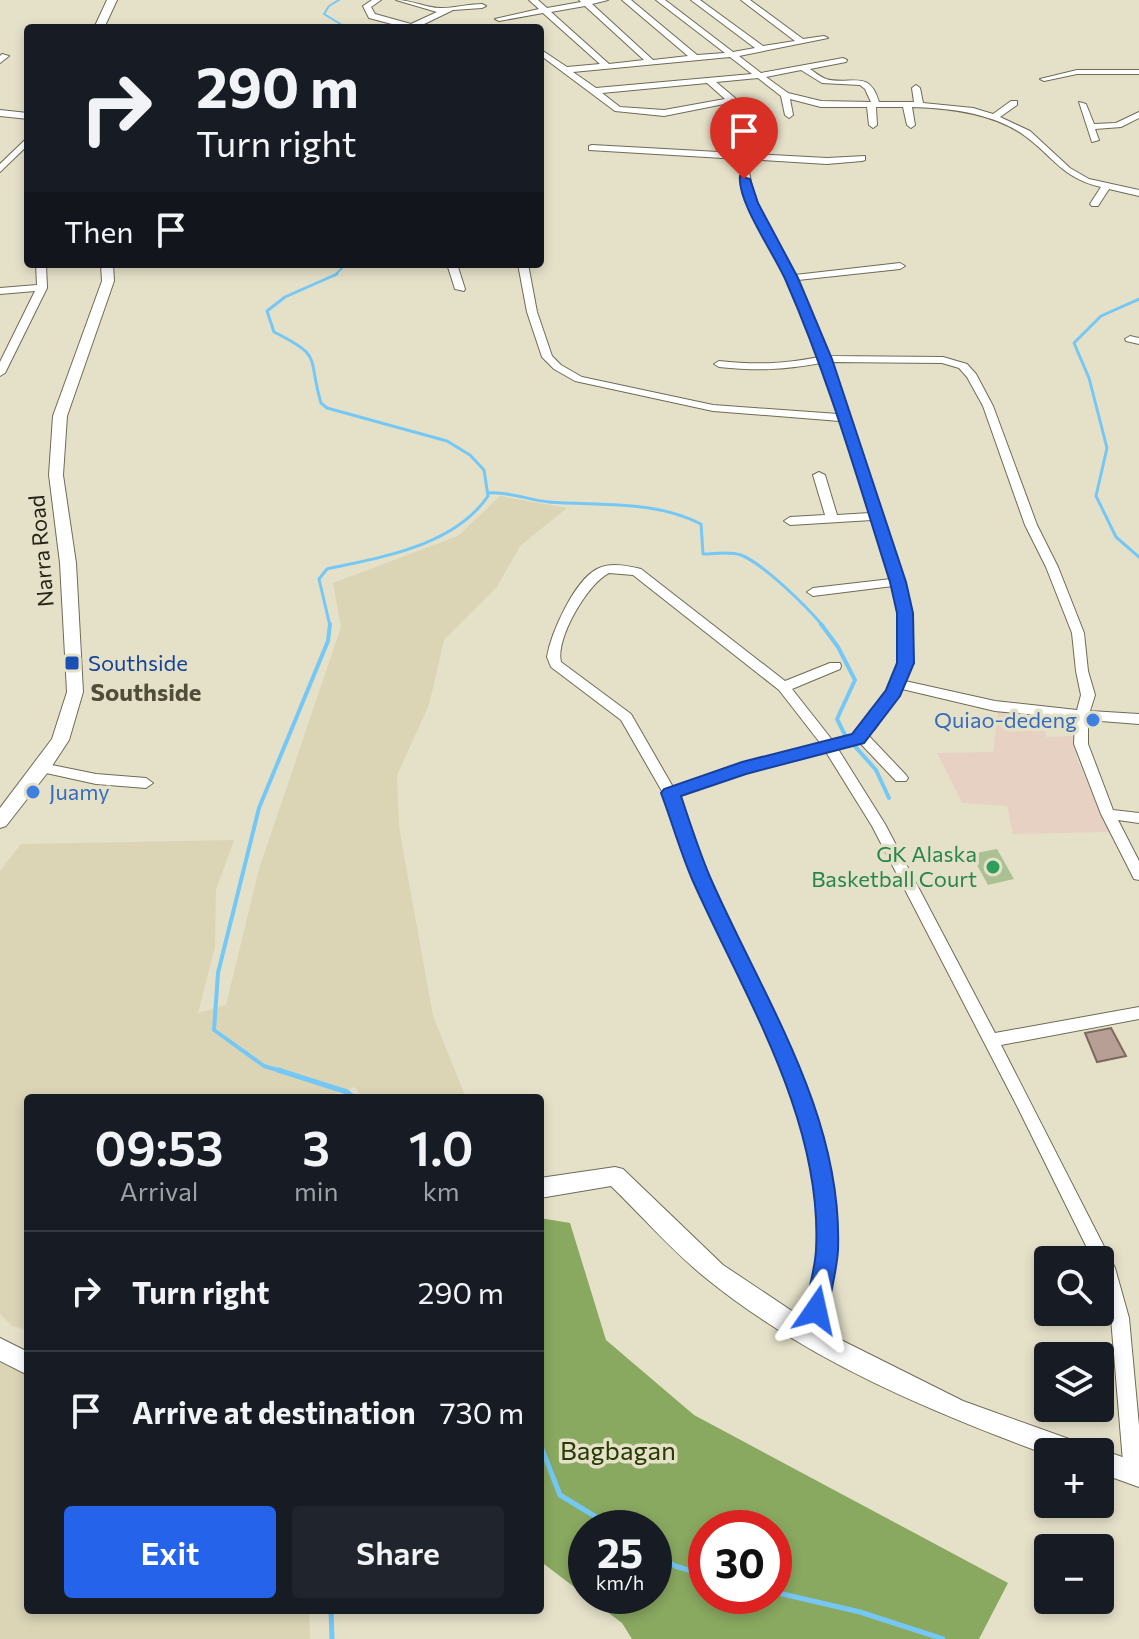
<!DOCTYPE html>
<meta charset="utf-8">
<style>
body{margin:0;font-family:Commissioner,sans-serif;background:#20242c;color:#f1f3f6;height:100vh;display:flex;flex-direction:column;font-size:30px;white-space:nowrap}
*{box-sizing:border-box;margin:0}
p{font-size:26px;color:#9ea1a6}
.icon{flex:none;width:44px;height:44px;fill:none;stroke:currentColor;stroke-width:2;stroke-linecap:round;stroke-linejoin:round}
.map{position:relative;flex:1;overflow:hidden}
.details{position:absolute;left:24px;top:1094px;width:520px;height:520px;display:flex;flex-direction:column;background:#171b24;border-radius:8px;box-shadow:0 4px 12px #0003}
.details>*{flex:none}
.guide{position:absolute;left:24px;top:24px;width:520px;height:244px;border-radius:8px;box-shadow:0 4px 12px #0003;background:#171b24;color:#f1f3f6;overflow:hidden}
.controls{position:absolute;left:1034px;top:1246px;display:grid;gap:16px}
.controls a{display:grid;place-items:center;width:80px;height:80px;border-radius:8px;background:#171b24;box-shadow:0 4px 12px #0003;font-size:40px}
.speed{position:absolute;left:568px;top:1510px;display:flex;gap:16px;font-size:40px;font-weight:700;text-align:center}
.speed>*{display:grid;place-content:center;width:104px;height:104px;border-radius:50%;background:#171b24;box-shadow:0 4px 12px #0003;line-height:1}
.speed small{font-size:20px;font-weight:400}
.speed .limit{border:12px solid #d22;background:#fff;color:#111}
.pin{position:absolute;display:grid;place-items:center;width:68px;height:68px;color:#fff;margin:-82px -34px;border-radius:50% 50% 50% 0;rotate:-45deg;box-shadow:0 0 8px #0007}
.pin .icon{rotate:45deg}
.me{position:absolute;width:88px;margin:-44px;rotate:11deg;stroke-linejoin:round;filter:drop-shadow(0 0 6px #0008)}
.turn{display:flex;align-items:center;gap:28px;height:168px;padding:0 40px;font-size:36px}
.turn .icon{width:104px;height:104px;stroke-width:2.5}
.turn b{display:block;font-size:56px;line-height:68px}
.then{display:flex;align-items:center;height:76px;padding:0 40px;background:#0003;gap:16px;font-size:30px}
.eta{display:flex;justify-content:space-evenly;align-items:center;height:136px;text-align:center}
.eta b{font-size:48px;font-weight:600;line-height:56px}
.action{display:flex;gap:16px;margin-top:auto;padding:16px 40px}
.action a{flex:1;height:92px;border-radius:8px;background:#2563eb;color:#fff;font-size:32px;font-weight:600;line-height:92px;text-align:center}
.action a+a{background:#20242c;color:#f1f3f6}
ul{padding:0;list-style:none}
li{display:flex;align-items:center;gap:24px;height:120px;padding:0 40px;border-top:2px solid #363941}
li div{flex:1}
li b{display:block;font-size:30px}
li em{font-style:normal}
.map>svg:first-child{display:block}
.built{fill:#dbd5b6}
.education{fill:#e6d1c3}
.green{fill:#acc193}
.forest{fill:#89a860;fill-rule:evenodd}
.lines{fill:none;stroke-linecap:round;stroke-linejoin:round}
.stream-far3{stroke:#75c8f6;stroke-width:2}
.stream-far2{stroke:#75c8f6;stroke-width:3}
.stream-far1{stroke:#75c8f6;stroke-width:4}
.stream{stroke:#75c8f6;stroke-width:5}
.building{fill:#b79f95;stroke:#7e685f;stroke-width:2}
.minor-casing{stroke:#6f6b56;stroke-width:2}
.tertiary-casing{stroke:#6f6b56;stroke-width:2}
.minor{fill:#fff;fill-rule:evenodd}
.tertiary{fill:#fff;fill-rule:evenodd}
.route{fill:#2563eb;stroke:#184099;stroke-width:2}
.transit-dot{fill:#1a4fb4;stroke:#e5e1c9;stroke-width:3}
.shop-dot{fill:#3f7fe0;stroke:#e5e1c9;stroke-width:3}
.leisure-dot{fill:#2e9e5b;stroke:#e5e1c9;stroke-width:3}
.labels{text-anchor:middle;stroke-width:7;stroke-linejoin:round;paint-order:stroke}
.street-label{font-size:22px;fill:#27251c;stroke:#e5e1c9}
.transit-label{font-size:22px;fill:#164399;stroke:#e5e1c9;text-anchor:start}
.shop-label{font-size:22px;fill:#366cbe;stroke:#e5e1c9;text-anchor:end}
.leisure-label{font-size:22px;fill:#27864d;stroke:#e5e1c9;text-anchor:end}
.neighbourhood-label{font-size:24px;font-weight:bold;fill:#504d39;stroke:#e5e1c9}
.near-park-label{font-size:26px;fill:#273b04;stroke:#e5e1c9}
</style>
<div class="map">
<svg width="1139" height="1639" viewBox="0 0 1139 1639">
<rect width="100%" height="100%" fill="#e5e1c9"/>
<path class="built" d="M500 496 567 508 520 546 497 587 444 640 429 705 397 775 399 827 433 1016 466 1098H363L355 1087 322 1098H28V1330L12 1326 0 1314V871L21 844 234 840 216 890 215 947 198 1013 226 1005 259 869 341 627 333 583 458 536Z
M0 1358 28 1373V1610H309L310 1639H0Z"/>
<path class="education" d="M998 711 1047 717 1046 737 1074 736 1077 759 1109 832 1013 834 1007 806 962 803 937 753 993 752Z"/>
<path class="green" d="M997 849 1014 879 988 885 971 854Z"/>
<path class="forest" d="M540 1218 570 1223 606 1340 694 1415 1008 1583 979 1639H632L622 1623 586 1596H654V1528H586V1596L540 1561ZM774 1528V1596H706V1528Z"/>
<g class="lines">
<path class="stream-far3" d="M339 0 329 6 324 14 347 28
M334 276 346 264"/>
<path class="stream-far2" d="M1139 299 1101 316 1074 343 1089 378 1107 448 1096 496 1116 537 1139 557
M488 493C508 491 529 500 549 502 600 506 654 500 701 524L703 554C715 554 729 551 741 555 765 565 806 606 823 626
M330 626 319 579 327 569C382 557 454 546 488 496L484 470 470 455 447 441 327 408 321 403C307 356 324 357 274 332L267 311 285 297 337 274"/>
<path class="stream-far1" d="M821 624 838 647 855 680 837 719 845 735 876 770 889 798
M284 1072 264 1066 214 1030 218 973 259 808 328 641 330 624"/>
<path class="stream" d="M278 1070 347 1092 354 1098
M540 1444 560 1495 614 1528
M654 1553 675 1566 706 1575
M774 1592 860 1612 943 1639
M331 1610 332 1639"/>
</g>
<path class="building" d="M1111 1028 1126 1056 1097 1062 1085 1033Z"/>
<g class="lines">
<g class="minor-casing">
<path id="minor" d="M372 0H381L371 7 375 14 411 24 437 12 396 0C412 0 429 9 442 8 453 8 469 4 482 4L486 6 482 8 453 10 416 28H407L369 18 363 6Z
M529 0H538L547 8 581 2 579 0H608L592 4 653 60 688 56 622 0H631L697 55 725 53 656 0H665L733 52 755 48 691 0H700L763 46 795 41 741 0H750L803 39 824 36 828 38 739 56 761 73 843 58 847 60 846 62 810 69C815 72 820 77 826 79 851 86 869 68 879 102H914L912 88 916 85 920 88 923 103 973 108 993 114 1011 101H1017V105L1000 117 1030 131 1070 168 1089 179 1139 190V196L1109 189 1098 206H1092L1090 204 1101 187C1062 178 1055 158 1025 136 994 113 949 108 912 107L915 125 911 128 907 125 903 107H876L877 125 873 128 869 125 867 107H821L790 99 793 115 789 118 785 115 781 96 758 78 716 82 735 98 744 115 740 118 737 117 729 103 664 116 615 111 540 55V49L567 67 600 64 543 13 499 21 495 19 539 9ZM585 6 644 60 609 64 551 12ZM730 57 752 74 596 88 573 72ZM801 70 822 83 860 85 865 89 871 102 821 101 788 93 766 77ZM707 83 725 99 664 110 620 107 602 93Z
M2 54 9 56 0 63V56Z
M1077 70H1139V74H1077L1044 81 1040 79Z
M1079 102 1086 104 1094 124 1116 123 1139 112V118L1121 127 1095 129 1099 140 1092 142Z
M0 110 28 113V119L0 116Z
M28 137V145L0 172V164Z
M592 145 827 158 865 156V160L862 161 827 164 748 159C749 202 776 238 795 275L900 263 905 266 900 269 798 280 829 356 943 357 967 364 976 374 993 406 1037 525 1058 567 1084 633 1088 671 1095 695 1090 711 1139 714V724L1088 720V744L1113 810 1139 813V823L1118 820 1139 861V880L1134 879 1101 814 1074 744 1075 719 995 711 902 689 875 729 868 735 906 775 908 778 906 781H896L860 743 838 749 885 824 995 1033 1139 1007V1019L1001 1045 1115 1268 1129 1318 1139 1426V1481L1134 1483 1127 1481 1124 1474 1111 1318 1100 1278V1260H1093L1018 1108 872 826 826 752 744 773 678 796 708 877 771 1005 818 1121 833 1203 836 1251 820 1337 817 1343 811 1345 805 1343 802 1337 818 1251 817 1203 802 1121 755 1005 694 877 663 793 621 720 551 667 547 657C551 633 574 581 597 569 611 562 627 566 641 569L785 681 830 663H840L841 666 840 669 792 689 833 741C839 740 846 739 851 736 870 723 896 685 900 663 904 640 898 609 893 586L813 596 807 592 813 588 891 579 872 520 790 525 784 521 790 517 825 515 813 475 819 472 825 475 837 515 870 513 840 421 713 411 575 381 554 369 542 357 527 312 518 264H528L537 312 552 356 561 365 582 377 713 405 838 414 821 363C782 370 758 371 719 367L714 364 719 361C756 365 783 364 819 357 810 330 798 301 785 275 767 237 739 202 740 159L589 150V146ZM831 362 942 363 959 368 967 377 983 406 1025 525 1046 567 1072 633 1076 671 1081 695 1077 710 995 701 905 681C918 649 912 614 904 582ZM609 573 633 575 779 690 821 744 742 764 673 787 631 714 561 662C555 639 588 583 609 573Z
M36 264H46L47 288 5 373 0 376V362L35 291 0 294V288L37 285Z
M447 264H457L465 289 464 291 455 289Z
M1130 336 1139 338V344L1126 341 1125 339Z
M42 763 96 774 146 778 153 783 146 788 96 784 37 771 35 768Z"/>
</g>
<g class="tertiary-casing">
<path id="tertiary" d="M107 0H117L104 28H94Z
M101 264H113L114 281 67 416 63 475 76 563 83 692 69 740 48 772 6 826 0 828V808L52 739 67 692 60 563 49 475 53 416 102 281Z
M615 1167 623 1169 723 1265 819 1329 963 1401 1083 1444 1086 1452H1048V1455C929 1411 807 1360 707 1279 673 1252 643 1217 611 1186L540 1198V1178Z
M0 1338 28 1352V1375L0 1361Z
M1100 1449 1139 1463V1487L1100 1473V1452H1093Z"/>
</g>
<use href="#minor" class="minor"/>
<use href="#tertiary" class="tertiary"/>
</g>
<path class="route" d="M740 176 750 179 758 203 798 278 832 359 906 582 913 613 914 663 900 696 864 743 746 774 681 796C690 823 699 851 710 877 762 996 843 1114 838 1250 837 1269 831 1290 828 1310L825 1318 816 1321 808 1318 805 1310C808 1291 815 1270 816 1250 823 1119 743 994 692 879 680 851 672 822 661 793L664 789 742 762 852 734 886 690 897 663V613L890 582C858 481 829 379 786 281 775 255 737 202 740 176Z"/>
<rect class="transit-dot" x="64" y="655" width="16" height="16" rx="4"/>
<g class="shop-dot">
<circle cx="1093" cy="720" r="8"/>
<circle cx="33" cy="792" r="8"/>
</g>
<circle class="leisure-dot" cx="993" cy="867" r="8"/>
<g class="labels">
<g class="street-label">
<text transform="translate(41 551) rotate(-95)" y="8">Narra Road</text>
</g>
<g class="transit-label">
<text x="88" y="671">Southside</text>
</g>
<g class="shop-label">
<text x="1077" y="728">Quiao-dedeng</text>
<text x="49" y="800" text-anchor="start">Juamy</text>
</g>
<g class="leisure-label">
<text x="977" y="862">GK Alaska<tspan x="977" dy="25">Basketball Court</tspan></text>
</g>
<g class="neighbourhood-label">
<text x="146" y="701">Southside</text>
</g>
<g class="near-park-label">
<text x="618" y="1460">Bagbagan</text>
</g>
</g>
</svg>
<div class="controls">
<a><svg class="icon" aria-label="search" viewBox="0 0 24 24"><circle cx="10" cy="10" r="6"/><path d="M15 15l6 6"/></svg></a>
<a><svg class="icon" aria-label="layers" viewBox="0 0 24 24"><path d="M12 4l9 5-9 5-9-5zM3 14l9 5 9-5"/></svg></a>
<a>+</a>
<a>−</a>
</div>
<div class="speed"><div>25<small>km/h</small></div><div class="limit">30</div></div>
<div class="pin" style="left:744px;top:179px;background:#d93025"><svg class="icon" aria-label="arrive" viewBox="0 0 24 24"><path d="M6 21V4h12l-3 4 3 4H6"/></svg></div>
<svg class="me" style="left:816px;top:1310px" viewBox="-20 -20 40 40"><path d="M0-17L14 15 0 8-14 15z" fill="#2563eb" stroke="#fff" stroke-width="4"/></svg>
<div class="guide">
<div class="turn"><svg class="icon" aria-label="right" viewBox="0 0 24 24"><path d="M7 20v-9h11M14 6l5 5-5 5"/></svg><div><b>290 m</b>Turn right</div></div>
<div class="then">Then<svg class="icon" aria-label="arrive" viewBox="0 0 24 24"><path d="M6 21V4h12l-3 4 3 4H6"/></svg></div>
</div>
<section class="details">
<div class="eta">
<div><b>09:53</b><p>Arrival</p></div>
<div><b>3</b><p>min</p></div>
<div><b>1.0</b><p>km</p></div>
</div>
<ul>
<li><svg class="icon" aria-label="right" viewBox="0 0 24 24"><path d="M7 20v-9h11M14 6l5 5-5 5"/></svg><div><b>Turn right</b></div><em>290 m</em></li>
<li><svg class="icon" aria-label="arrive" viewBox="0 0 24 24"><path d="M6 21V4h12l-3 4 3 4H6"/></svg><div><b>Arrive at destination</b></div><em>730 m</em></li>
</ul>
<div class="action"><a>Exit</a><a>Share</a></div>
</section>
</div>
